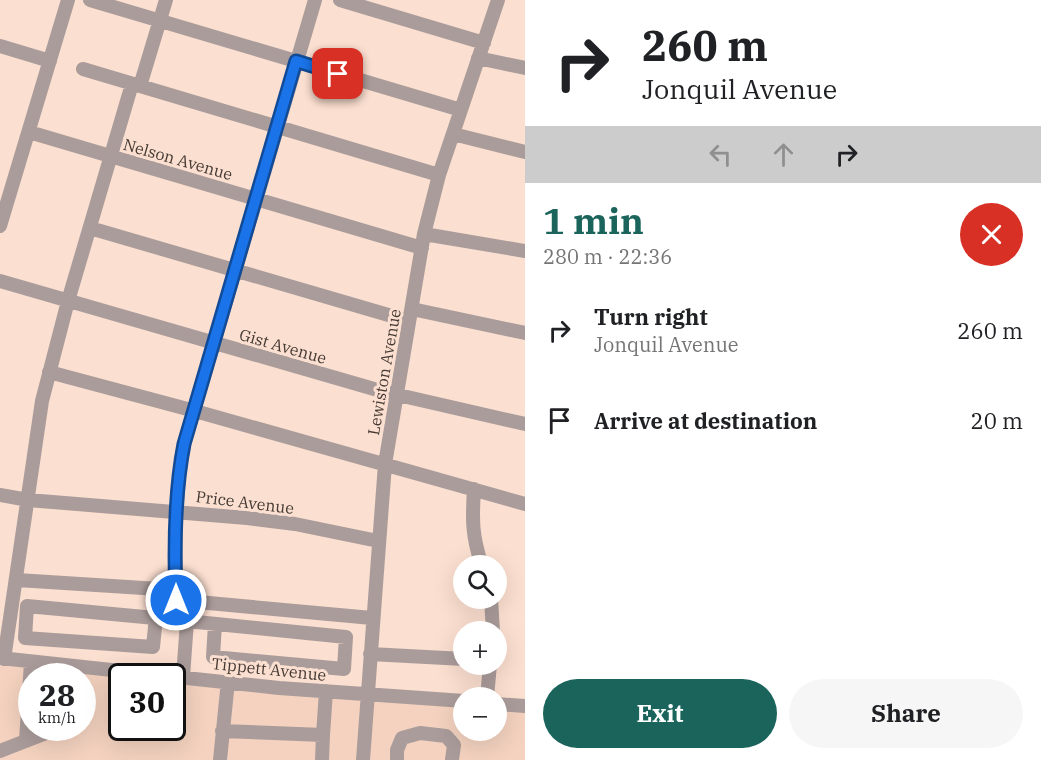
<!DOCTYPE html>
<meta charset="utf-8">
<style>
body{margin:0;font-family:"IBM Plex Serif",serif;background:#f6f6f6;color:#202124;height:100vh;display:flex;flex-direction:column;font-size:22px;white-space:nowrap}
*{box-sizing:border-box;margin:0}
p{font-size:20px;color:#757577}
.icon{flex:none;width:33px;height:33px;fill:none;stroke:currentColor;stroke-width:2;stroke-linecap:round;stroke-linejoin:round}
.map{position:relative;flex:1;overflow:hidden}
.panel{display:flex;flex-direction:column;background:#fff;width:516px}
.panel>*{flex:none}
.guide{background:#fff;color:#202124;overflow:hidden}
.tools{position:absolute;left:453px;top:555px;display:grid;gap:12px}
.tools a{display:grid;place-items:center;width:54px;height:54px;border-radius:50%;background:#fff;box-shadow:0 6px 24px #0002;font-size:30px}
.speed{position:absolute;left:18px;top:663px;display:flex;gap:12px;font-size:30px;font-weight:700;text-align:center}
.speed>*{display:grid;place-content:center;width:78px;height:78px;border-radius:50%;background:#fff;box-shadow:0 6px 24px #0002;line-height:1}
.speed small{font-size:15px;font-weight:400}
.speed .limit{border:3px solid #111;border-radius:9px;background:#fff;color:#111}
.pin{position:absolute;display:grid;place-items:center;width:51px;height:51px;color:#fff;margin:-26px;border-radius:12px;box-shadow:0 3px 9px #0006}
.me{position:absolute;width:66px;margin:-33px;rotate:0deg;stroke-linejoin:round;filter:drop-shadow(0 0 4px #0008)}
.turn{display:flex;align-items:center;gap:21px;height:126px;padding:0 18px;font-size:27px}
.turn .icon{width:78px;height:78px;stroke-width:2.5}
.turn b{display:block;font-size:42px;line-height:51px}
.lanes{display:flex;align-items:center;height:57px;padding:0 18px;background:#0003;justify-content:center;gap:30px;direction:ltr}
.lanes .off{opacity:.35}
.round{display:grid;place-items:center;flex:none;width:63px;height:63px;border-radius:32px;background:#f6f6f6}
.head{display:flex;align-items:center;justify-content:space-between;height:102px;padding:0 18px}
h1{font-size:36px;font-weight:800;line-height:45px;color:#1a645c}
.button{display:flex;gap:12px;margin-top:auto;padding:12px 18px}
.button a{flex:1;height:69px;border-radius:36px;background:#1a645c;color:#fff;font-size:24px;font-weight:800;line-height:69px;text-align:center}
.button a+a{background:#f6f6f6;color:#202124}
ul{padding:0;list-style:none}
li{display:flex;align-items:center;gap:18px;height:90px;padding:0 18px}
li div{flex:1}
li b{display:block;font-size:22px}
li em{font-style:normal}
main{display:flex;flex:1;min-height:0}
.map>svg:first-child{display:block}
.built{fill:#f4d2bf;fill-rule:evenodd}
.lines{fill:none;stroke-linecap:round;stroke-linejoin:round}
.minor{stroke:#aa9c9a;stroke-width:14}
.route-casing{stroke:#114b97;stroke-width:15}
.route{stroke:#1a73e8;stroke-width:10}
.labels{text-anchor:middle;stroke-width:6;stroke-linejoin:round;paint-order:stroke}
.street-label{font-size:16px;fill:#443933;stroke:#fbdfd0}
</style>
<main>
<div class="map">
<svg width="525" height="760" viewBox="0 0 525 760">
<rect width="100%" height="100%" fill="#fbdfd0"/>
<path class="built" d="M0 663 122 676V728H172L173 677 463 699 464 730H496L497 701 525 704V760H0ZM32 676H82V728H32Z"/>
<g class="lines">
<path class="minor" d="M90 0 461 110
M315 0 184 444C174 495 175 549 176 600L372 618
M340 0 484 43
M0 46 50 61
M478 58 525 68
M83 69 439 175
M140 86 166 0
M29 132 422 248
M453 134 525 152
M0 226 68 0
M90 228 409 321
M424 234 525 251
M0 281 381 391 525 424
M412 309 525 333
M49 372 195 411 525 504
M474 489C472 520 472 536 482 566
M0 495 28 500 247 518 295 524 378 541
M17 580 175 590
M491 598 493 632
M156 617 153 647 25 638 27 606 187 621
M370 654 464 659
M0 658 279 688 464 701
M4 659 42 401 68 301 132 84
M183 677 187 621 346 637 344 669 213 657 215 624
M487 698 490 664
M496 704 525 706
M222 731 323 735 322 760
M323 735 326 691
M26 741 31 662
M0 751 59 728
M220 760 228 681
M363 760 385 464 424 234 439 175 498 0
M397 760V750L402 738 420 733 446 736 454 745 452 760"/>
</g>
<g class="lines">
<g class="route-casing">
<path id="route" d="M176 600C174 549 174 495 184 444L296 61 338 74"/>
</g>
<use href="#route" class="route"/>
</g>
<g class="labels">
<g class="street-label">
<text transform="translate(178 159) rotate(16)" y="6">Nelson Avenue</text>
<text transform="translate(283 346) rotate(16)" y="6">Gist Avenue</text>
<text transform="translate(384 372) rotate(-80)" y="6">Lewiston Avenue</text>
<text transform="translate(245 502) rotate(7)" y="6">Price Avenue</text>
<text transform="translate(269 669) rotate(6)" y="6">Tippett Avenue</text>
</g>
</g>
</svg>
<div class="tools">
<a><svg class="icon" aria-label="search" viewBox="0 0 24 24"><circle cx="10" cy="10" r="6"/><path d="M15 15l6 6"/></svg></a>
<a>+</a>
<a>−</a>
</div>
<div class="speed"><div>28<small>km/h</small></div><div class="limit">30</div></div>
<div class="pin" style="left:338px;top:74px;background:#d93025"><svg class="icon" aria-label="arrive" viewBox="0 0 24 24"><path d="M6 21V4h12l-3 4 3 4H6"/></svg></div>
<svg class="me" style="left:176px;top:600px" viewBox="-20 -20 40 40"><circle r="17" fill="#1a73e8" stroke="#fff" stroke-width="3"/><path d="M0-11L8 9 0 5-8 9z" fill="#fff"/></svg>
</div>
<section class="panel">
<div class="guide">
<div class="turn"><svg class="icon" aria-label="right" viewBox="0 0 24 24"><path d="M7 20v-9h11M14 6l5 5-5 5"/></svg><div><b>260 m</b>Jonquil Avenue</div></div>
<div class="lanes"><svg class="icon off" aria-label="left" viewBox="0 0 24 24"><path d="M17 20v-9H6M10 6l-5 5 5 5"/></svg><svg class="icon off" aria-label="ahead" viewBox="0 0 24 24"><path d="M12 20V5M6 11l6-6 6 6"/></svg><svg class="icon" aria-label="right" viewBox="0 0 24 24"><path d="M7 20v-9h11M14 6l5 5-5 5"/></svg></div>
</div>
<div class="head"><div><h1>1 min</h1><p>280 m · 22:36</p></div><a class="round" style="background:#d93025;color:#fff"><svg class="icon" aria-label="close" viewBox="0 0 24 24"><path d="M6 6l12 12M18 6L6 18"/></svg></a></div>
<ul>
<li><svg class="icon" aria-label="right" viewBox="0 0 24 24"><path d="M7 20v-9h11M14 6l5 5-5 5"/></svg><div><b>Turn right</b><p>Jonquil Avenue</p></div><em>260 m</em></li>
<li><svg class="icon" aria-label="arrive" viewBox="0 0 24 24"><path d="M6 21V4h12l-3 4 3 4H6"/></svg><div><b>Arrive at destination</b></div><em>20 m</em></li>
</ul>
<div class="button"><a>Exit</a><a>Share</a></div>
</section>
</main>
